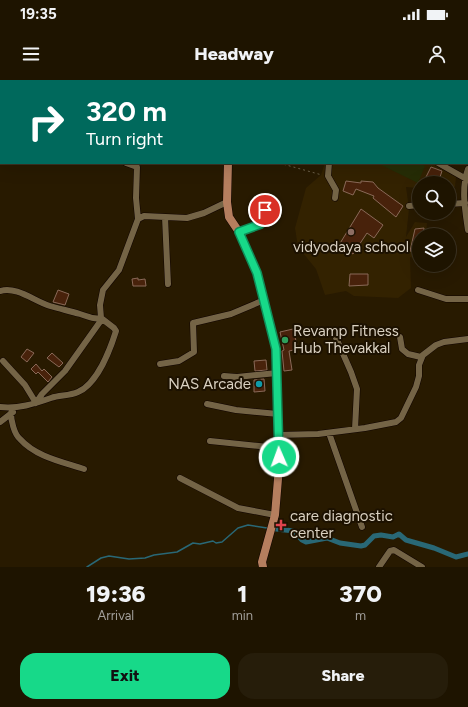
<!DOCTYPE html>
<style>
body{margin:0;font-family:Figtree,sans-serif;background:#261d0a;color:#f1f3f6;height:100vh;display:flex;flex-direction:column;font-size:15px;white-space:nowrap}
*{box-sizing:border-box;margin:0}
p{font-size:13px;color:#a19e99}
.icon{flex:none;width:22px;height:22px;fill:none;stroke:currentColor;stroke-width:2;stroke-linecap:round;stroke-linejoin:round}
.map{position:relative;height:487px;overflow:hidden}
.details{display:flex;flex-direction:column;background:#1e1400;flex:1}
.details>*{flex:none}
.banner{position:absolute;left:0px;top:0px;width:468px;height:84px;box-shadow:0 4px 16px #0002,0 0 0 1px #3c3322;background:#00695c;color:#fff;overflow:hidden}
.buttons{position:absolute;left:412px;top:96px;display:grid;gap:8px}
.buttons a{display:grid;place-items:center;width:44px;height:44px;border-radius:50%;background:#1e1400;box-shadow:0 4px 16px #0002,0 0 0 1px #3c3322;font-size:20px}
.pin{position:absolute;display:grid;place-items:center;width:34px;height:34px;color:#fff;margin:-17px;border:2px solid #fff;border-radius:50%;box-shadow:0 1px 4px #0007}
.me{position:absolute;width:44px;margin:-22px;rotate:358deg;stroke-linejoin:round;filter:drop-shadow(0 0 3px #0008)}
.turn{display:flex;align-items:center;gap:14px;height:84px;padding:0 20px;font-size:18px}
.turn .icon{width:52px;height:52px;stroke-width:2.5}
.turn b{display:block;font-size:28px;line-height:34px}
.eta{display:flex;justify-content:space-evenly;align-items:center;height:68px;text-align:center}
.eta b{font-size:24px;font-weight:800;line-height:28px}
.primary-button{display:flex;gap:8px;margin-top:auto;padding:8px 20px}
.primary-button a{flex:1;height:46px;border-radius:16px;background:#17d989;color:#111;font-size:16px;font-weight:800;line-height:46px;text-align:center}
.primary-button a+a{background:#261d0a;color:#f1f3f6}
.status{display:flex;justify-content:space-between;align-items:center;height:28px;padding:0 20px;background:#1e1400;direction:ltr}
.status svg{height:11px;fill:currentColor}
header{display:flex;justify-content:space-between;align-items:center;height:52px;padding:0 20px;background:#1e1400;font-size:18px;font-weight:800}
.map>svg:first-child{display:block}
.built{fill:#320}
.green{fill:#262d06}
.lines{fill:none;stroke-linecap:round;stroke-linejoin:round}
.stream{stroke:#296876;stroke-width:1.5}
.canal{stroke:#296876;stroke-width:5}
.building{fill:#48220b;stroke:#896958}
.minor-casing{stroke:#100400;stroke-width:7}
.major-casing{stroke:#100400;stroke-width:9}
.path{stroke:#6d614b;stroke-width:1;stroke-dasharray:2 3;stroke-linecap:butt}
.minor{stroke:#746446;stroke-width:6}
.major{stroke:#b57e5e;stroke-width:8}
.route-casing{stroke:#0f8d59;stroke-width:10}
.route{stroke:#17d989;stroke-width:7}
.education-dot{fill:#8d6e63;stroke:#1c1100;stroke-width:1.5}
.leisure-dot{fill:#2e9e5b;stroke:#1c1100;stroke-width:1.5}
.culture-dot{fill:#0f9aa8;stroke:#1c1100;stroke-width:1.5}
.health-dot{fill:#e0444e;stroke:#1c1100;stroke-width:1.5}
.labels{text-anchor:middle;stroke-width:4;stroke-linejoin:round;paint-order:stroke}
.poi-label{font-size:15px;fill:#dad1c1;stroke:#1c1100;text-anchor:start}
</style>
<div class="status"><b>19:35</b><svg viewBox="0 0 49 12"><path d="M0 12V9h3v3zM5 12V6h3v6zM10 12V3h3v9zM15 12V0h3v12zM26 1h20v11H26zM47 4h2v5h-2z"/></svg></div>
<header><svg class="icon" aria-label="menu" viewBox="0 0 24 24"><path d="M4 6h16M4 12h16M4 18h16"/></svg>Headway<svg class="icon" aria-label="person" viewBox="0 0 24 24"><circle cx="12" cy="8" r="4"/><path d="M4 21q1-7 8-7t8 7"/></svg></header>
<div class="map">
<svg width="468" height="487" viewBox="0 0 468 487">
<rect width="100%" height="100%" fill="#281a00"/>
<path class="built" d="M325 83H431L448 91 456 97 455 107 449 106V103H419V108L406 107 409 129 406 157 415 142 427 143 426 155H419V179L410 177 411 208 398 218 354 216 346 211 325 215 316 189 298 167 295 148 306 108 321 95Z"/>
<path class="green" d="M377 83H421L425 86 418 103Z"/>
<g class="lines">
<path class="stream" d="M87 487 101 478 109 476 129 479 145 478 154 475 177 472 193 463 200 464 213 461 216 463 222 462 238 448 248 445 267 448"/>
<path class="canal" d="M276 449 294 451 302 460 306 462 327 458 340 463 361 466 365 465 374 456 381 455 393 457 399 454 406 460 434 468 456 477 468 474"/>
</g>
<path class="building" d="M431 87 442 91 438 103H428L424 101Z
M346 101 361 103V101L373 102 378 108 403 126 396 137 373 118 374 116 356 109 353 115 343 111Z
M361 129 383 145 374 158 367 153 353 174 339 165Z
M424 148 423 155H419V172L410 171 415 149Z
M350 194H368V205L349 206Z
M138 198V200L145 199 146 206H133L132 199Z
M58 210 69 214 65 225 53 222Z
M293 249 298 269 289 271 292 290 284 291 282 271 284 270 280 252Z
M27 269 34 273 27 282 21 277Z
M52 273 63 283 59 287 47 278Z
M266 280 267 290 255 291 254 281Z
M36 284 42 291 44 289 52 297 48 302 38 292 36 294 31 289Z
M264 299 265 311 254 312V300Z"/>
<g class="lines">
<g class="minor-casing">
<path id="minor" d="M91 1 93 0
M350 1V0
M386 1 387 0
M440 1 441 0
M467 40H468
M126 83 137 87 136 118 138 139
M329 83 328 96 336 110 335 118
M438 83 468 100
M468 89C461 108 465 130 468 150
M449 124 465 123
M409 126 419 125
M165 137 168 204
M239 152 261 144 265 130
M418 210 446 219H468
M0 211C17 206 34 221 50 226 60 229 70 231 80 234 87 236 94 240 101 238L100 225 103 210 119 190 138 139 144 136 187 138 204 133 227 122
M333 251 351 292 357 309 355 349
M400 257 402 269 408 274 421 277
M3 281 25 305 36 323 42 314 65 291 102 239
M160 284 179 281 194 272 193 243 231 234 264 220
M224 296 237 297 277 293
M207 324 236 330 278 334
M0 327C18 329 34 324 51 318 60 315 69 316 78 312 97 304 110 270 116 251L114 248 101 238
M11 333C11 340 14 354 20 359 36 377 63 382 84 389
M0 342 13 332
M329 353 362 447
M278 355 318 354 365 348 396 342 401 338 416 307 419 296V285L423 275 436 265 444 262 468 259
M210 361 279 368
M180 398 238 428 275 435
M379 487 390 471 394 470 422 487"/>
</g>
<g class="major-casing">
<path id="major" d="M246 1V0
M228 83 227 122 229 137 239 152 257 193 276 269 279 387 275 435 262 482 263 487"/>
</g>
<path class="path" d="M279 83 322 95"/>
<use href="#minor" class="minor"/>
<use href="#major" class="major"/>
</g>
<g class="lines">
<g class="route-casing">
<path id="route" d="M265 130 261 144 239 152 257 193 276 269 279 377"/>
</g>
<use href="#route" class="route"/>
</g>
<circle class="education-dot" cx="351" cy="152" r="4"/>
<circle class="leisure-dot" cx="285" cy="260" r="4"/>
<circle class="culture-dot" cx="259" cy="304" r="4"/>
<path class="health-dot" d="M279 439h4v4h4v4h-4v4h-4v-4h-4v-4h4z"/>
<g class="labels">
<g class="poi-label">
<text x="351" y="172" text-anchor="middle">vidyodaya school</text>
<text x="293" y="256">Revamp Fitness<tspan x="293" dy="17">Hub Thevakkal</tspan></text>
<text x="251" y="309" text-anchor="end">NAS Arcade</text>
<text x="290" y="441">care diagnostic<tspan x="290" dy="17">center</tspan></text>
</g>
</g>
</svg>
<div class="buttons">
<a><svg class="icon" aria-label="search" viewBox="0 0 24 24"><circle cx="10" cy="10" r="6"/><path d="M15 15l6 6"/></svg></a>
<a><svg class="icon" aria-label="layers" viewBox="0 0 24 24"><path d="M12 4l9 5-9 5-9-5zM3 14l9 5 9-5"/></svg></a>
</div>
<div class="pin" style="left:265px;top:130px;background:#d93025"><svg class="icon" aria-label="arrive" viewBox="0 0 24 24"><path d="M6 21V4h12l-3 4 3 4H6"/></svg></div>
<svg class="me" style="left:279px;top:377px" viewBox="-20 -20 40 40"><circle r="17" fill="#17d989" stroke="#fff" stroke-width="3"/><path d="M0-11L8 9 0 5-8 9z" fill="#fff"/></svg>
<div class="banner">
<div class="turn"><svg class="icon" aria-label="right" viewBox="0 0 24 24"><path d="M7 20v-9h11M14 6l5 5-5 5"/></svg><div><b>320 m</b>Turn right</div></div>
</div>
</div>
<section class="details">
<div class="eta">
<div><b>19:36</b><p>Arrival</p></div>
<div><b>1</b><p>min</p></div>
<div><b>370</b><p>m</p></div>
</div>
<div class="primary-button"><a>Exit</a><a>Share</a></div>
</section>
